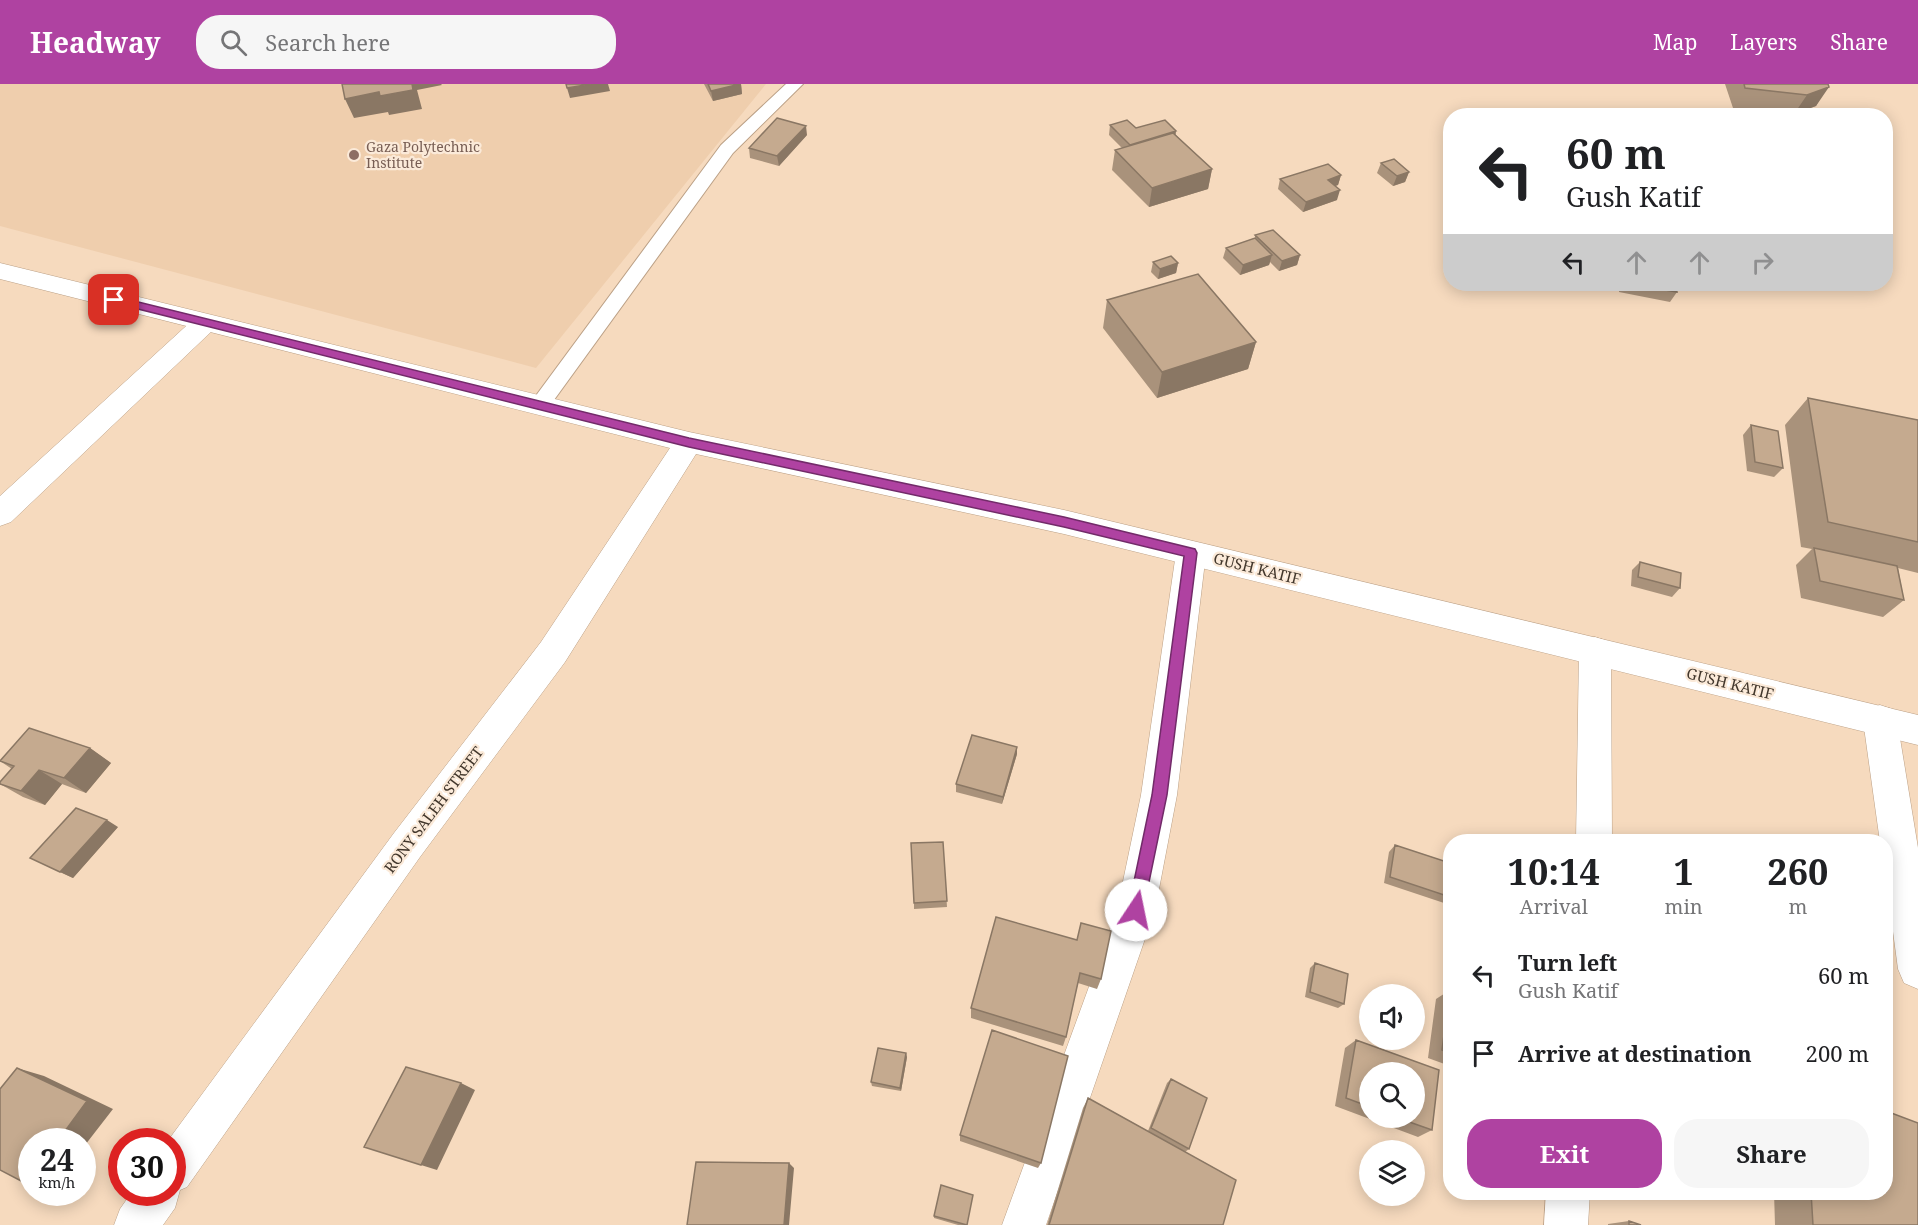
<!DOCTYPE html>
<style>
body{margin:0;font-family:"Noto Serif",serif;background:#f6f6f6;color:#202124;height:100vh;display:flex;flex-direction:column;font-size:22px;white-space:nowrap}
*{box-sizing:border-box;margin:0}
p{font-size:20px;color:#757577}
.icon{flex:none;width:33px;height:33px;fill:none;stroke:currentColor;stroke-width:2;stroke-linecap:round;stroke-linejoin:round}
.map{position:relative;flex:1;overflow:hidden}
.drawer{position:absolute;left:1443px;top:750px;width:450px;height:366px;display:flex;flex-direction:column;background:#fff;border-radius:24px;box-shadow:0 3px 15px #0003}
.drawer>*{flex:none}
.guide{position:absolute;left:1443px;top:24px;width:450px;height:183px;border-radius:24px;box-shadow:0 3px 15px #0003;background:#fff;color:#202124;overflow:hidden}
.buttons{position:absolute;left:1359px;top:900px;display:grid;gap:12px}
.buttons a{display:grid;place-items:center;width:66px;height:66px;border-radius:50%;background:#fff;box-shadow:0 3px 15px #0003;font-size:30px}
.speed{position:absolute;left:18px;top:1044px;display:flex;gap:12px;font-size:30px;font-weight:700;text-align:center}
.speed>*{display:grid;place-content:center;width:78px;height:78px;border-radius:50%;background:#fff;box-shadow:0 3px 15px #0003;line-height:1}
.speed small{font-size:15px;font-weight:400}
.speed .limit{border:9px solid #d22;background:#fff;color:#111}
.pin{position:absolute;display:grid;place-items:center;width:51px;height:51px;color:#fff;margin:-26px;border-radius:12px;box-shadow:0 3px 9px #0006}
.me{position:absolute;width:66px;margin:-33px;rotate:11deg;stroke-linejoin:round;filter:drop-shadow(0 0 4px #0008)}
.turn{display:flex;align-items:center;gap:21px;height:126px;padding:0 24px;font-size:27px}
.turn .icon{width:78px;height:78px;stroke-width:2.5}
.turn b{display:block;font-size:42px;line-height:51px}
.lanes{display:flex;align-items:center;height:57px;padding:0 24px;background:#0003;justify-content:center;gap:30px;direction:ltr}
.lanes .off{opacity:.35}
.eta{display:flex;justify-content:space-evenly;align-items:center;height:102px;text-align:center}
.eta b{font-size:36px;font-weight:700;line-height:42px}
.button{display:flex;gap:12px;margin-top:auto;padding:12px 24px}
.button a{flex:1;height:69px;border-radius:24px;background:#af42a1;color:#fff;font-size:24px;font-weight:700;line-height:69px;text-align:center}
.button a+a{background:#f6f6f6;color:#202124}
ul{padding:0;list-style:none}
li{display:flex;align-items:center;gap:18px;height:78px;padding:0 24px}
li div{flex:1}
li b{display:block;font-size:22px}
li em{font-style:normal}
header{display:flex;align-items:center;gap:36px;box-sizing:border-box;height:84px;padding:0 30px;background:#af42a1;color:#fff}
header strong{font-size:28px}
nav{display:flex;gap:33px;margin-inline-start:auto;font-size:21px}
.search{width:420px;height:54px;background:#f6f6f6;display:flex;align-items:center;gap:15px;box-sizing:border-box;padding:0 21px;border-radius:24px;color:#757577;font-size:22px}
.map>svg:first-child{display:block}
.built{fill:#efcead}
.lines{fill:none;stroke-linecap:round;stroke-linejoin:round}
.lane-casing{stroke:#bba086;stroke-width:2}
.street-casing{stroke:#bba086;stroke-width:1}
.secondary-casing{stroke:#bba086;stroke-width:1}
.lane{fill:#fff;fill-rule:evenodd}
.street{fill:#fff;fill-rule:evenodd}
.secondary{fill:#fff;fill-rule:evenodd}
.wall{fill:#a9927b;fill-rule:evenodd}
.shaded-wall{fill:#8a7764}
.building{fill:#c5aa8f;stroke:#8a7764;stroke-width:1.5}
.route{fill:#af42a1;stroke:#722b69;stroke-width:1.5}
.education-dot{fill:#8d6e63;stroke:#fbead9;stroke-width:2}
.labels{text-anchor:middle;stroke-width:4.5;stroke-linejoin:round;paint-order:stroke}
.far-education-label{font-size:14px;fill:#785e54;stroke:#fbead9;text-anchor:start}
.street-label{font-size:15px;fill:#42372c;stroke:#fbead9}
</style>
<header>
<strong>Headway</strong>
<div class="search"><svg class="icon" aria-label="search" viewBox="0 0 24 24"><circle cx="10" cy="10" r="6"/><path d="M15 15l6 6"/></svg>Search here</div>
<nav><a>Map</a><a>Layers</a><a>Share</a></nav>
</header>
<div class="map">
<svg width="1918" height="1141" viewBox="0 0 1918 1141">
<rect width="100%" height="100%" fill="#f6dabe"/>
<path class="built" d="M0 0H766L536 284 0 142Z"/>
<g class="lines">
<g class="lane-casing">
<path id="lane" d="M786 0H803L733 69 546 327 539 329 532 327 529 322 532 317 721 61Z"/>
</g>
<g class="street-casing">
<path id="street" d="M205 230 214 233 218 239 214 245 11 438 0 442V412L196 233Z
M1191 457 1202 460 1206 469 1177 711 1155 826 1046 1141H1002L1117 826 1141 711 1176 469 1180 460Z
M1595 553 1607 557 1611 567 1612 758H1576L1579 567 1583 557Z
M1880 621 1892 625 1897 636 1918 764V905L1904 899 1898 885 1886 795V758H1880L1863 636 1868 625Z
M1546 1108H1590L1588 1141H1544Z"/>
</g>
<g class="secondary-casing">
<path id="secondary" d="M0 179 689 348 1064 426 1918 631V661L1064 450 696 370 565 578 420 773 187 1103 180 1106 175 1124 163 1141H114L120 1125 132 1108H172V1058H167L394 749 541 558 670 364 0 195Z"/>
</g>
<use href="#lane" class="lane"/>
<use href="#street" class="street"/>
<use href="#secondary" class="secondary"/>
</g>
<path class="wall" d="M704 0H741L742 10 713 17Z
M1725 0H1828L1816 22 1794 30 1733 24Z
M1110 41 1136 44 1176 51 1212 85 1208 105 1149 123 1112 86 1115 66 1122 64 1109 51Z
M807 51 779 82 750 74 749 64Z
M1381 79 1409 88 1405 98 1393 102 1377 89Z
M1341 91 1338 101 1335 102 1337 116 1303 128 1278 105 1280 95Z
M1255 151 1300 171 1297 181 1279 187 1270 178 1269 181 1240 191 1223 174 1226 164 1255 154Z
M1153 178 1178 179 1176 189 1158 195 1151 188Z
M1619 200H1676L1677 208 1670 218 1619 208Z
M1107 216 1256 258 1248 285 1157 314 1103 244Z
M1808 314 1918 336V489L1898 484 1904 516 1883 533 1801 514 1796 481 1812 465 1801 463 1785 341Z
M1751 341 1783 384 1774 393 1747 387 1743 351Z
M1640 478 1680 504 1672 513 1631 502 1632 486Z
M90 664 111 679 86 709 62 700 45 721 23 713 0 700 12 685 0 677Z
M1017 670 1002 720 956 708V700Z
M118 743 73 794 30 774Z
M1708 751 1729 758H1698Z
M943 758 947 823 914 825V819Z
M1395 761 1450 779V821L1384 799 1389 768Z
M1081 839 1101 895 1097 905 1078 899 1066 953 1063 962 971 934V924L1077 856Z
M1315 879 1344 920 1338 924 1305 913 1310 884Z
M1450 906V982L1428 974 1436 915Z
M1356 956 1432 1046 1418 1053 1335 1022 1345 964ZM1370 988 1414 1034H1370Z
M907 973 901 1007 872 1002 871 998Z
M1171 995 1189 1065 1185 1068 1223 1141H1047L1083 1024 1088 1014 1148 1047 1167 999Z
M960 1051 1041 1079 1038 1084 960 1057Z
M1774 1108H1886L1918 1141H1775Z
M934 1132 967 1141H958L934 1134Z
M1629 1137 1641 1141H1608V1140Z"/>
<path class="shaded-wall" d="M412 0H441L442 1 417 6 422 25 389 31 388 28 354 34 345 15Z
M591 0H608L610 7 570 14 567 4Z
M741 0 742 10 713 17 711 7Z
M1829 3 1816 22 1794 30 1807 11Z
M806 42 807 51 779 82 777 72Z
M1176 47 1175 57 1128 71 1130 61Z
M1212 85 1208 105 1149 123 1152 104Z
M1409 88 1405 98 1393 102 1397 92Z
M1341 91 1338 101 1324 106 1328 96Z
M1340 106 1337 116 1303 128 1306 118Z
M1272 171 1269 181 1240 191 1243 181Z
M1300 171 1297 181 1279 187 1282 177Z
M1178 179 1176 189 1158 195 1160 185Z
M1256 258 1248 285 1157 314 1162 288Z
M1017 663V670L1002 720 1003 713Z
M90 664 111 679 86 709 64 694Z
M39 686 62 700 45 721 21 707Z
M107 736 118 743 73 794 60 788Z
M906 969 907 973 901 1007 900 1004Z
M17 984 44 992 113 1025 82 1065V1058H57Z
M461 999 475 1006 437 1086 421 1081Z
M789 1079 794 1084 789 1141H784Z
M32 1090V1100L25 1099Z"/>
<path class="building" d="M342 0H412L413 6 380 12 379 8 345 15Z
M566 0H591L567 4Z
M708 0H740L711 7Z
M1744 0H1828L1829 3 1807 11 1745 4Z
M777 34 806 42 777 72 749 64Z
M1127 36 1136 44 1165 36 1176 47 1130 61 1110 41Z
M1173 49 1212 85 1152 104 1115 66Z
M1394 75 1409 88 1397 92 1381 79Z
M1328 80 1341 91 1328 96 1340 106 1306 118 1280 95Z
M1273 146 1300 171 1282 177 1255 151Z
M1255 154 1272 171 1243 181 1226 164Z
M1171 172 1178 179 1160 185 1153 178Z
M1198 190 1256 258 1162 288 1107 216Z
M1631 200H1676L1677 208Z
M1808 314 1918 336V458L1828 438Z
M1751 341 1778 347 1783 384 1755 378Z
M1814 464 1897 482 1904 516 1820 497Z
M1640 478 1681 489 1680 504 1638 493Z
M29 644 90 664 64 694 39 686 21 707 0 700V698L14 682 0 677Z
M972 651 1017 663 1003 713 956 700Z
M76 724 107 736 60 788 30 774Z
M1708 751 1729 757V758H1708Z
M943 758 947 817 914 819 911 759Z
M1395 761 1450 779V813L1390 793Z
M996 833 1077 856 1081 839 1111 847 1101 895 1080 889 1066 953 971 924Z
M1315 879 1348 890 1344 920 1310 908Z
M1450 906V969L1442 966Z
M992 946 1068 972 1041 1079 960 1051Z
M1356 956 1439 986 1432 1046 1398 1034H1414V988H1370V1023L1346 1014Z
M878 964 906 969 900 1004 871 998Z
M406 983 461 999 421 1081 364 1063Z
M17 984 87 1017 57 1058H32V1090L25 1099 0 1086V1005Z
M1171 995 1207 1014 1189 1065 1151 1044Z
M1088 1014 1236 1096 1223 1141H1049Z
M1886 1027 1918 1039V1141H1813L1811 1108H1886Z
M696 1078 789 1079 784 1141H687Z
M941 1101 973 1111 967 1141 934 1132Z
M1629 1137 1641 1141H1629Z"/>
<path class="route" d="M114 212 689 354 1064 433 1195 465 1197 469 1167 711 1142 832 1136 834 1131 832 1128 826 1152 711 1184 472 1064 443 689 363 110 218 109 216Z"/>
<circle class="education-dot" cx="354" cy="71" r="6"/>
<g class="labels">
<g class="far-education-label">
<text x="366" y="68">Gaza Polytechnic<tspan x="366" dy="16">Institute</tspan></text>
</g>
<g class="street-label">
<text transform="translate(1257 485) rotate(14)" y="5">GUSH KATIF</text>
<text transform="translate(1730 600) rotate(14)" y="5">GUSH KATIF</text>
<text transform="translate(434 726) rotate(-53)" y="5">RONY SALEH STREET</text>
</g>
</g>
</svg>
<div class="buttons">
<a><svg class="icon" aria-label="sound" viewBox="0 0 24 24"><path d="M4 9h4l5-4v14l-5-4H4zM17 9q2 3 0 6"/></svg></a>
<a><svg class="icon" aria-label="search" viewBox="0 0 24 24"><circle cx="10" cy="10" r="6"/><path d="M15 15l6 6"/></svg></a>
<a><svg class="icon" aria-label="layers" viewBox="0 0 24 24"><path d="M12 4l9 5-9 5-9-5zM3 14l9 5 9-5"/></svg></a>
</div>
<div class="speed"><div>24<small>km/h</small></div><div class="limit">30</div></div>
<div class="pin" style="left:114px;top:216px;background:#d93025"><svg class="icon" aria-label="arrive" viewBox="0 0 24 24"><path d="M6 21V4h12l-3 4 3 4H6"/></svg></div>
<svg class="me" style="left:1136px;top:826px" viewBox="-20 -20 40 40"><circle r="19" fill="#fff"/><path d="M0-13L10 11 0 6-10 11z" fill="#af42a1"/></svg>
<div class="guide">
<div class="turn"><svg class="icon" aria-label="left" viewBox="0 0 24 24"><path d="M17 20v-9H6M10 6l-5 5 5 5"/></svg><div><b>60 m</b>Gush Katif</div></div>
<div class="lanes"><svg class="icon" aria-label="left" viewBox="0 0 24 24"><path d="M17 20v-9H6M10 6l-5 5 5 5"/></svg><svg class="icon off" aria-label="ahead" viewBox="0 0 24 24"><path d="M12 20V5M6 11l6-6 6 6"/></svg><svg class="icon off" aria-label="ahead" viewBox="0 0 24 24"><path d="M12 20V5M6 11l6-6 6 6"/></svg><svg class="icon off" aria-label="right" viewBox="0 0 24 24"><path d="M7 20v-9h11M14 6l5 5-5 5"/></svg></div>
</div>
<section class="drawer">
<div class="eta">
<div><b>10:14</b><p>Arrival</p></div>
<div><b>1</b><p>min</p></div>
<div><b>260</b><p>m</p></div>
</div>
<ul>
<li><svg class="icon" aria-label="left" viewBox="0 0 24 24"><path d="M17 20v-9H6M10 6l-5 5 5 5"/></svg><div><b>Turn left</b><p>Gush Katif</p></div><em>60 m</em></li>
<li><svg class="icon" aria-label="arrive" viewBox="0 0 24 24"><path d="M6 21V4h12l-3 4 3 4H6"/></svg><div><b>Arrive at destination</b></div><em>200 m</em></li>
</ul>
<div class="button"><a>Exit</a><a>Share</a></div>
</section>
</div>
